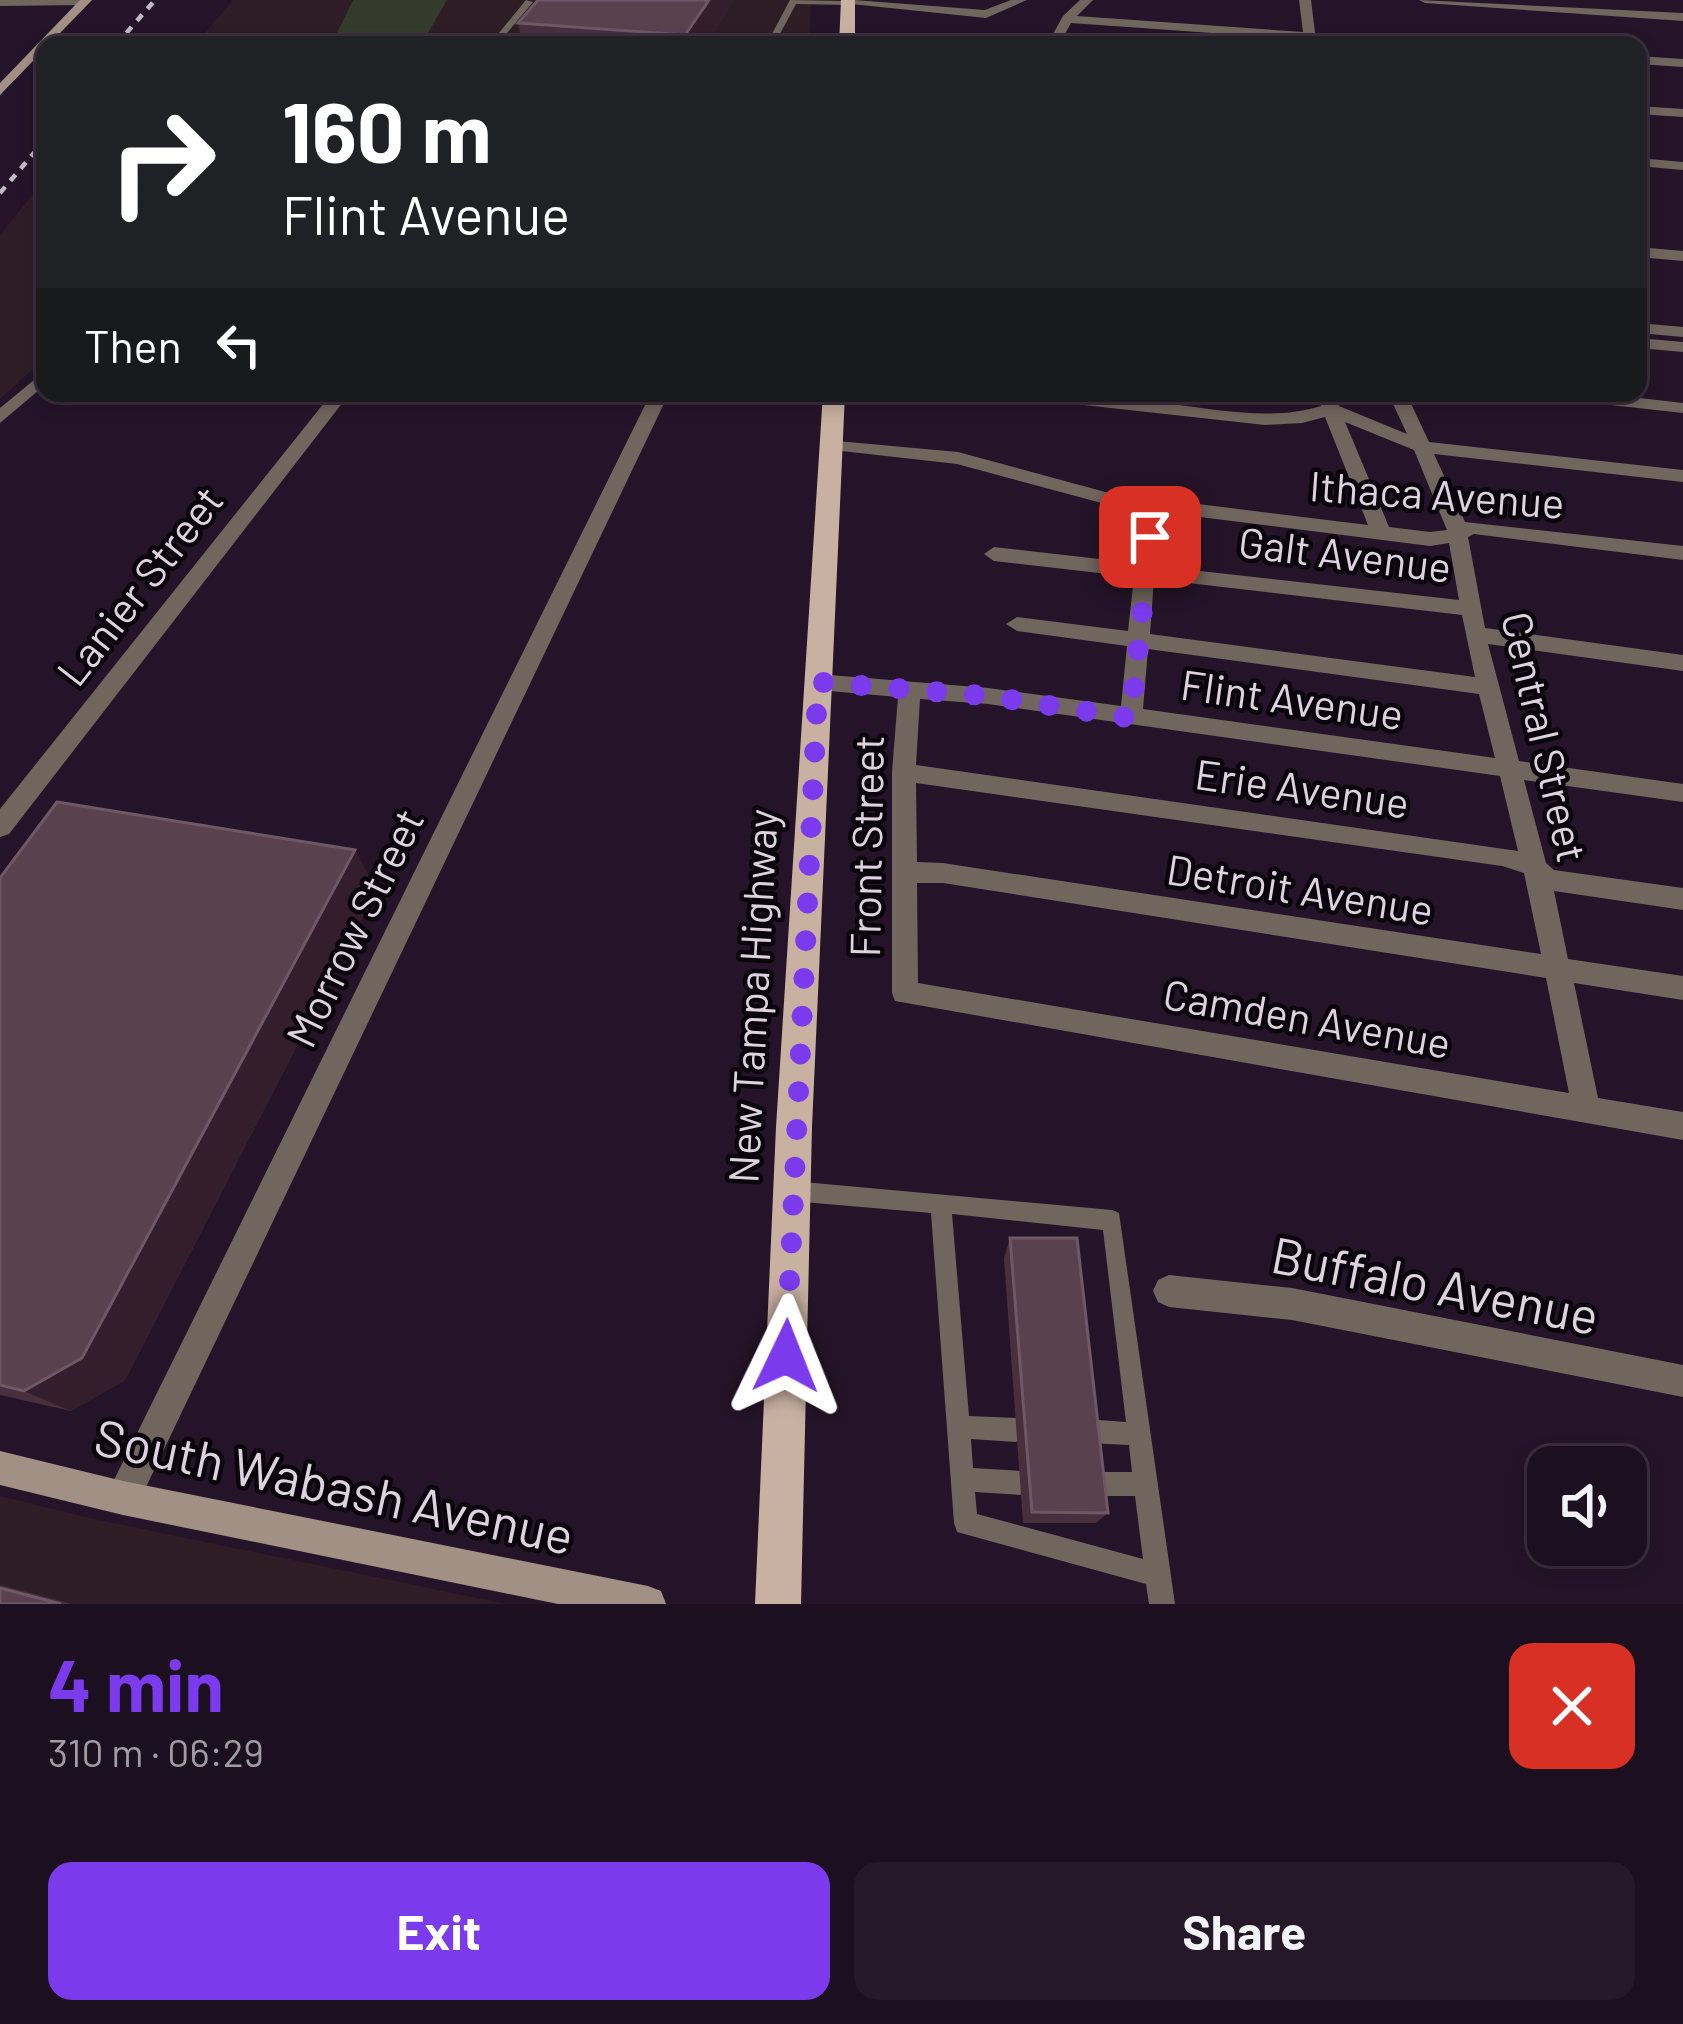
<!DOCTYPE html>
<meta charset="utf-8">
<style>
body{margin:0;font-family:Barlow,sans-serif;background:#251828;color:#f1f3f6;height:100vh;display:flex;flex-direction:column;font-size:45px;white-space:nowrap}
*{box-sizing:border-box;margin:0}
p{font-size:39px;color:#a09ca4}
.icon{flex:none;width:66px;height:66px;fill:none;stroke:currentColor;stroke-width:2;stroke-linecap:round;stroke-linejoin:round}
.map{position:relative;height:1604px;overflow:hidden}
.side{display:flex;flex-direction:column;background:#1c0f1f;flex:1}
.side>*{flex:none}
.top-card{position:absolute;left:36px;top:36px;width:1611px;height:366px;border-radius:24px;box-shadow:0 6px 18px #0003,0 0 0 3px #3a2f3d;background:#202124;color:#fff;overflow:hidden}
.fabs{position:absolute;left:1527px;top:1446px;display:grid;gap:24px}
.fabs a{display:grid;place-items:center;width:120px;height:120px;border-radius:24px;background:#1c0f1f;box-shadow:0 6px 18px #0003,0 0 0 3px #3a2f3d;font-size:60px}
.pin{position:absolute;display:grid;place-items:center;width:102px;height:102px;color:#fff;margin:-51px;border-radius:24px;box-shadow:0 6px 18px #0006}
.me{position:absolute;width:132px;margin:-66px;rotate:2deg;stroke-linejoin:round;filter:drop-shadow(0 0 9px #0008)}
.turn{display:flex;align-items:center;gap:42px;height:252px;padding:0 48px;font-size:54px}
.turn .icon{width:156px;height:156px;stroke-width:2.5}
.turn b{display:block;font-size:84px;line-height:102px}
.then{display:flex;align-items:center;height:114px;padding:0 48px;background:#0003;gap:24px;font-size:45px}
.round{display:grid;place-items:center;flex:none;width:126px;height:126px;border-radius:24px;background:#251828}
.head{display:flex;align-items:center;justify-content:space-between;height:204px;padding:0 48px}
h1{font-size:72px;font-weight:700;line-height:90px;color:#7c3aed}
.button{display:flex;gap:24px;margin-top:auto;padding:24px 48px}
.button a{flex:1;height:138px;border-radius:24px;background:#7c3aed;color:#fff;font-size:48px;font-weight:700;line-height:138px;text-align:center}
.button a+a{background:#251828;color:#f1f3f6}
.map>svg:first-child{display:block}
.industrial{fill:#2e1d25}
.green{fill:#343b2b}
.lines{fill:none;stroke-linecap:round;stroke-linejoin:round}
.service{fill:#71665e;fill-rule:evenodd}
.minor{fill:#71665e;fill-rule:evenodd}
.tertiary{fill:#71665e;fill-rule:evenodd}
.secondary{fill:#a29084;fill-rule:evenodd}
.primary{fill:#c9b1a1;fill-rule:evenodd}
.rail{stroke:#c5b9c8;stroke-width:4.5;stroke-dasharray:8 8;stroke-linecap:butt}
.wall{fill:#492f3c}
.shaded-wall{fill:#341d2d}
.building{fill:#59414e;stroke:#6e5865;stroke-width:3}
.route{stroke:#7c3aed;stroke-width:21;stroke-dasharray:0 37.8}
.labels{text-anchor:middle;stroke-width:9;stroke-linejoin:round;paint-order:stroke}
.street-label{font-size:42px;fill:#ded2e0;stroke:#0a040c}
.near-street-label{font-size:51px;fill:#ded2e0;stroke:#0a040c}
</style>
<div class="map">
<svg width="1683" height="1604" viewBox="0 0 1683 1604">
<rect width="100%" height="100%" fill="#251429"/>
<path class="industrial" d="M233 0H353L331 45H195Z
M447 0H811L809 45H421Z
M45 179V358L0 399V235Z
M0 1496 89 1518 506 1604H0Z"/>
<path class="green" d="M353 0H447L421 45H331Z"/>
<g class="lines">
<path class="service" d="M526 0 533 2 497 45H489Z
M790 0 848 1 852 3 848 5 796 4 774 45H766Z
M792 1181 1112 1210 1119 1213 1175 1604H1149L1146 1584 957 1532 954 1523 931 1213 792 1201 785 1198 782 1191 785 1184ZM952 1214 1103 1230 1126 1422 1086 1419 1078 1423 1074 1431 1078 1439 1086 1443 1129 1445 1132 1472H1092L1084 1476 1080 1484 1084 1492 1092 1496H1135L1143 1559 977 1514 975 1492 1020 1495 1028 1491 1032 1483 1028 1475 1020 1471 973 1468 971 1439 1016 1442 1024 1438 1028 1430 1024 1422 1016 1418 969 1416Z"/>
<path class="minor" d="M0 0H88L90 2 84 5 0 6Z
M1011 0H1027L986 18 842 3 854 0 985 10Z
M1080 0H1093L1077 16 1303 32 1299 0H1311L1315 33 1435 41 1441 45H1383L1071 23 1059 45H1047L1063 16Z
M1419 0 1683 13V21L1425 3Z
M1638 56 1683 59V67L1638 64Z
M1638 106 1683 109V117L1638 114Z
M1638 158 1683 162V170L1638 166Z
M1638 247 1683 251V261L1638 257Z
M1638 338 1683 342V352L1638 348Z
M45 371V385L0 423V408Z
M332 393H350L9 834 0 837V809Z
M651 393H669L135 1510 123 1515 111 1510 106 1498 111 1486Z
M1011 393C1065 393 1118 398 1171 404 1221 410 1273 421 1321 406L1316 393H1334L1339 406 1407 434 1388 393H1406L1429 442 1683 470V482L1434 454 1465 522 1683 546V560L1474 534 1468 537 1485 628 1683 655V671L1488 644 1519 761 1683 784V802L1524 780 1546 863 1554 870 1683 888V910L1554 891 1568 959 1683 976V1000L1574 983 1598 1098 1683 1112V1140L895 1001 892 993V772L898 697 818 690 807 682 818 674 988 688 1121 706 1127 646 1017 631 1006 624 1017 617 1128 631 1134 577 994 561 984 554 994 547 1135 563 1141 509 1109 505 957 464 833 450 824 444 826 440 958 452 1109 493 1368 525 1325 417 1302 423 1265 425 1020 398ZM1345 422 1414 450 1447 530 1430 532 1389 527ZM1160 512 1430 546 1449 543 1459 600 1155 566ZM1154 579 1462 615 1475 677 1150 634ZM1148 649 1479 694 1495 758 1143 709ZM920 699 988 704 1500 776 1518 851 916 765ZM916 783 1502 866 1524 873 1541 954 943 863 917 862ZM917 883H943L1546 978 1569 1093 918 983Z
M1539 393H1596L1683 403V413L1548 398Z
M1169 1275 1292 1288 1683 1365V1397L1292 1320 1169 1307 1158 1302 1153 1291 1158 1280Z"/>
<path class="tertiary" d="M1638 323 1683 327V337L1638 333Z"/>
<path class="secondary" d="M80 0H92L0 95V83Z
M0 1451 123 1481 648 1586 661 1591 666 1604H558L123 1515 0 1485Z"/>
<path class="primary" d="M841 0H855V45H839Z
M823 393H845L812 1127 801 1604H755L776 1127Z"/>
<path class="rail" d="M116 45 155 0
M0 193 45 140"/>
</g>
<path class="wall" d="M538 0H734L706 45H522L518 23Z
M0 878 377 890 125 1380 71 1411 0 1395Z
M1010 1238 1108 1513 1096 1523H1023L1004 1258Z
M0 1585 72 1604H0Z"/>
<path class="shaded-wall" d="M709 0H734L706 45H686L685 35Z
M355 850 377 890 125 1380 71 1411 24 1391Z"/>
<path class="building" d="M538 0H709L685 35 518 23Z
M57 802 355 850 82 1358 24 1391 0 1385V878Z
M1010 1238H1077L1108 1513 1032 1512Z
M0 1588 61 1604H0Z"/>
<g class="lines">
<path class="route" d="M786 1356 818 682 988 696 1131 718 1150 537"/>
</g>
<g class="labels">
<g class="street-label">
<text transform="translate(1437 495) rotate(4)" y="15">Ithaca Avenue</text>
<text transform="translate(1345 555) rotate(7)" y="15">Galt Avenue</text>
<text transform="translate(140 586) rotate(-52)" y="15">Lanier Street</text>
<text transform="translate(1292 700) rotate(8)" y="15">Flint Avenue</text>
<text transform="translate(1544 737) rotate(77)" y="15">Central Street</text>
<text transform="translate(1302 789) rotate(8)" y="15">Erie Avenue</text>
<text transform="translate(867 846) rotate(-89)" y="15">Front Street</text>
<text transform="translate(1300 890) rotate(9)" y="15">Detroit Avenue</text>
<text transform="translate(355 928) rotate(-64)" y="15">Morrow Street</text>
<text transform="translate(753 996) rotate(-87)" y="15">New Tampa Highway</text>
<text transform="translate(1307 1019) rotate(10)" y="15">Camden Avenue</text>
</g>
<g class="near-street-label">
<text transform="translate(1435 1286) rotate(11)" y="18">Buffalo Avenue</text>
<text transform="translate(334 1487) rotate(12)" y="18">South Wabash Avenue</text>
</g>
</g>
</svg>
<div class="fabs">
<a><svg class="icon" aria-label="sound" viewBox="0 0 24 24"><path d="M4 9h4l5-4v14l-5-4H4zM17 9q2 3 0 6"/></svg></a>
</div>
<div class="pin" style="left:1150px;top:537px;background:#d93025"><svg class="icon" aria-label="arrive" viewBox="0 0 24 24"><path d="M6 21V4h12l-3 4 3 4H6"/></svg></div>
<svg class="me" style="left:786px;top:1356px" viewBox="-20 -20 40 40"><path d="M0-17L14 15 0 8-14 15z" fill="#7c3aed" stroke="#fff" stroke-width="4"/></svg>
<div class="top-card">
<div class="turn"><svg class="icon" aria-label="right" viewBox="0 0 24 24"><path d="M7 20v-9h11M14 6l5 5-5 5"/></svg><div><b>160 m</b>Flint Avenue</div></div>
<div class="then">Then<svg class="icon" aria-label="left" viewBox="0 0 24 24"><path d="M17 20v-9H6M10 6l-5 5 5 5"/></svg></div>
</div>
</div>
<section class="side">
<div class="head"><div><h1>4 min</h1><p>310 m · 06:29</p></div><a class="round" style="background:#d93025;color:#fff"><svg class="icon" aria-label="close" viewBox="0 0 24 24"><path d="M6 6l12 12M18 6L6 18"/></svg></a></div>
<div class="button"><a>Exit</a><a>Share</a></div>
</section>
